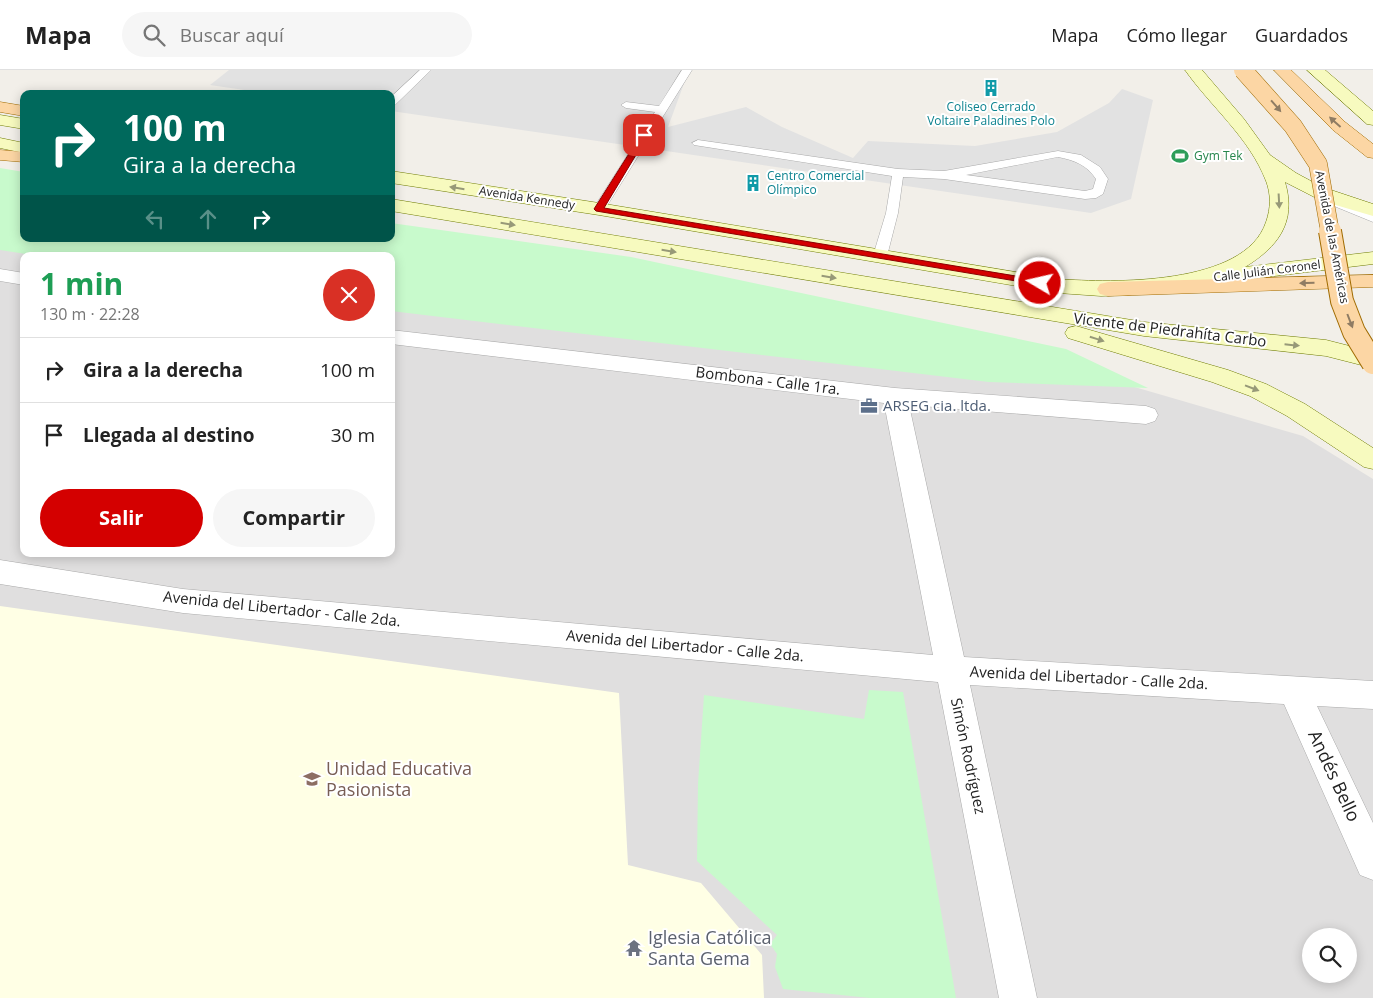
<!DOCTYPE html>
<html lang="es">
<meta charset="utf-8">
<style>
body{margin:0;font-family:"Open Sans",sans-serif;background:#f6f6f6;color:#222;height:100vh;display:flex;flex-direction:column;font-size:19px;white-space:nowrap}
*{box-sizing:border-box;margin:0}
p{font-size:16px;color:#767676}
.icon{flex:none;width:28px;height:28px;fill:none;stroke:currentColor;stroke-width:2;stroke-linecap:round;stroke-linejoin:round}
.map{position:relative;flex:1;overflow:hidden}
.details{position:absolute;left:20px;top:182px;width:375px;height:305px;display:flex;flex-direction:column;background:#fff;border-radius:10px;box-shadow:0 2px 12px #0003}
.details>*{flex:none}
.hud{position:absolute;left:20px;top:20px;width:375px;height:152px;border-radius:10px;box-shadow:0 2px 12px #0003;background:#00695c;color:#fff;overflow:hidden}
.controls{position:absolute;left:1302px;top:858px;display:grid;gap:10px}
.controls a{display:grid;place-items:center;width:55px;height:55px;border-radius:50%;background:#fff;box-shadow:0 2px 12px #0003;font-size:25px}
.pin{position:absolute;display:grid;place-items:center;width:42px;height:42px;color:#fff;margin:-21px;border-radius:10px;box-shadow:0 2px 8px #0006}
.me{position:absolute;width:55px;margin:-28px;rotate:279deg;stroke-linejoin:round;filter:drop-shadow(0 0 4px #0008)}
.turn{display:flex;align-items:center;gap:18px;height:105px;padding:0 20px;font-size:22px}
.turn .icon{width:65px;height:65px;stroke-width:2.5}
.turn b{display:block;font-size:35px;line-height:42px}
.lanes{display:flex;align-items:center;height:48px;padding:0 20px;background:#0003;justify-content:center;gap:25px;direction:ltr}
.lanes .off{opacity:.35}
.round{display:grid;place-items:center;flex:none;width:52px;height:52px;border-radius:26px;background:#f6f6f6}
.overview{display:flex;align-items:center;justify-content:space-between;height:85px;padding:0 20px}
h1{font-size:30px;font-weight:700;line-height:38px;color:#1e9e55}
.button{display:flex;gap:10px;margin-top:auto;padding:10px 20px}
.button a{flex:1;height:58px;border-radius:30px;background:#d40000;color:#fff;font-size:20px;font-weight:700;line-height:58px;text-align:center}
.button a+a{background:#f6f6f6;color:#222}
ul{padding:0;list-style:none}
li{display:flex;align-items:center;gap:15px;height:65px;padding:0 20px;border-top:1px solid #e0e0e0}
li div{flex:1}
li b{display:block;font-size:19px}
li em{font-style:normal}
header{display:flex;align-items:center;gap:30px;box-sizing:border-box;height:70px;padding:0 25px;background:#fff;border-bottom:1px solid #e0e0e0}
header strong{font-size:24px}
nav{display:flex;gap:28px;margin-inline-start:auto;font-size:18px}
.search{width:350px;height:45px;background:#f6f6f6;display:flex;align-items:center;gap:12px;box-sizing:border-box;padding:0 18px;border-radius:28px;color:#767676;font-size:19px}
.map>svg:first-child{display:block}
.residential{fill:#e0dfdf;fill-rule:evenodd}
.education{fill:#ffffe5}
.park{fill:#c8facc}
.parking{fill:#e2e2e2}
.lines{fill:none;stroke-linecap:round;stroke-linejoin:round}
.lane-casing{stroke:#a9a9a9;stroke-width:1}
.street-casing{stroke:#a9a9a9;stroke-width:1}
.secondary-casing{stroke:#707d05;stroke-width:1}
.primary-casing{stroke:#a06b00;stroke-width:1}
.lane{fill:#fff;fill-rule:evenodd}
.street{fill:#fff;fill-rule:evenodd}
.secondary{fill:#f7fabf;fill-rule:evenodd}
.primary{fill:#fcd6a4;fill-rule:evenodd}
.primary-bridge-far1-casing{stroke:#a06b00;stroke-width:19;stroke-linecap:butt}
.primary-bridge-casing{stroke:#a06b00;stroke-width:24;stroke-linecap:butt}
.primary-bridge-far1{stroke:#fcd6a4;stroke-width:18}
.primary-bridge{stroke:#fcd6a4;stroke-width:22}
.oneway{fill:#8f7c63}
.oneway2{fill:#979978}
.route{fill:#d40000;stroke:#8a0000}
.labels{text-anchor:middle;stroke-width:4;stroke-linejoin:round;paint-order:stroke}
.far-culture-label{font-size:12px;fill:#0d838f;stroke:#fff}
.far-leisure-label{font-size:12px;fill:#27864d;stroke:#fff;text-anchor:start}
.far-street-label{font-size:12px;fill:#222;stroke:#fff}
.street-label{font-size:15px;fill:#222;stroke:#fff}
.service-label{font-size:15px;fill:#4e5e75;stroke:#fff;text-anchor:start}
.near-education-label{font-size:18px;fill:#785e54;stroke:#fff;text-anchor:start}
.near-street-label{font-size:18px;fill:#222;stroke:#fff}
.near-worship-label{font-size:18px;fill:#5b616d;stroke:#fff;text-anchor:start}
</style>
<header>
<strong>Mapa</strong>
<div class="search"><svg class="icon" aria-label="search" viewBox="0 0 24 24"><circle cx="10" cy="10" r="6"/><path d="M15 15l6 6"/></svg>Buscar aquí</div>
<nav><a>Mapa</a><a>Cómo llegar</a><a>Guardados</a></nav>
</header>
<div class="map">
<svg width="1373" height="928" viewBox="0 0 1373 928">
<rect width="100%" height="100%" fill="#f2efe9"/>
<path class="residential" d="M0 113 24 169H380L1007 280 1303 366 1373 409V928H0ZM24 186H391V484H24ZM1311 866H1349V904H1311Z"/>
<path class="education" d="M0 536 619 623 628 795 701 813 762 885 764 928H0Z"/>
<path class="park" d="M0 98 24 102V169H391V153L631 187 1066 279 1148 318 989 312 391 241V186H39L0 180Z
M869 620 903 622 956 928H870L783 919 775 897 777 884 770 874 777 865 697 791 698 714 704 625 864 649Z"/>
<path class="parking" d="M229 0H689L668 57 746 37 782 57 853 88 868 71 975 76 1057 62 1109 33 1122 19 1153 30 1131 129 1091 143 391 41V24H272L210 15Z"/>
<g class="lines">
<g class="lane-casing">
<path id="lane" d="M420 0H431L395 35 391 36V27Z
M682 0H692L605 139 603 142H595L593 139 655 42 626 38 621 35 626 32 659 36Z
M698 70 898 99 944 101 1058 81 1081 85 1100 97 1108 109 1103 124 1096 128 1085 129 944 109 903 107 898 143 887 186 880 190 873 186 886 143 892 106 694 75 692 73ZM1058 87C1074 90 1087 95 1096 109L1093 119 1085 121 966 105Z
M1333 127 1373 143V152L1329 134 1327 131 1329 128Z"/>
</g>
<g class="street-casing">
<path id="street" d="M0 199 24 203V215L0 211Z
M391 260 895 318 1146 336 1155 339 1158 345 1155 351 1146 354 909 335 964 587 1373 611V639L1317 636 1373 753V810L1360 805 1284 634 970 615 1037 928H999L938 612 183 543 0 514V490L183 519 933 585 884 333 391 274Z"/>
</g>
<g class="secondary-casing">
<path id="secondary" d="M1185 0H1202L1244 49 1270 85 1296 103 1322 117 1373 134V146L1322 131 1285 112C1297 152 1278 177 1245 197L1373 182V194L1226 212 1217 209 1182 218 1128 225 1101 226 1058 223 599 145 391 113V101L599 133 1058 209C1112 213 1245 216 1266 152 1271 138 1271 124 1266 111 1249 67 1211 37 1185 0Z
M1307 0H1325L1373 41V55L1367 54Z
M0 45 24 49V59L0 55Z
M0 68 24 73V83L0 78Z
M391 129 1144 252 1326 270 1373 282V298L1326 286 1144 266 391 141Z
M1076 256 1228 300 1266 314 1305 334 1373 378V399L1364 397 1287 346 1250 326 1212 312 1068 268 1065 263 1068 258Z"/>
</g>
<g class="primary-casing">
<path id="primary" d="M1274 0H1291L1345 52 1373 74V88L1367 87 1333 60Z
M0 32 24 36V46L0 42Z
M0 80 24 82V92L0 90Z
M1373 205V217L1108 226 1100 224 1097 219 1100 214 1108 212Z"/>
</g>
<use href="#lane" class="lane"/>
<use href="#street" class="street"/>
<use href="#secondary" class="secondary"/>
<use href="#primary" class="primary"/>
<g class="primary-bridge-far1-casing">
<path id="primary-bridge-far1" d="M1243 0 1293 56 1318 94 1330 162"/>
</g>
<g class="primary-bridge-casing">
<path id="primary-bridge" d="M1330 161 1342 231 1354 262 1373 293"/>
</g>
<use href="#primary-bridge-far1" class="primary-bridge-far1"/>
<use href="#primary-bridge" class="primary-bridge"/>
</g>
<defs><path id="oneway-solid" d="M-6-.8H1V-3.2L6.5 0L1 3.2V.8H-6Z" transform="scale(1.25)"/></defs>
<g class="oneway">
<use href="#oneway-solid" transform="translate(1276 36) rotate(49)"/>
<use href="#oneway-solid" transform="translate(1335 52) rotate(-138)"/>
<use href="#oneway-solid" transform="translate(1307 213) rotate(178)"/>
<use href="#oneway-solid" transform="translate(1350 251) rotate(69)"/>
</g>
<g class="oneway2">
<use href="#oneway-solid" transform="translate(457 118) rotate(-171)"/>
<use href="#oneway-solid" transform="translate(1279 131) rotate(87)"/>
<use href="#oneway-solid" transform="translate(508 154) rotate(9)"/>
<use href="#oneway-solid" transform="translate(669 181) rotate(9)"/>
<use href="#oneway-solid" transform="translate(829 207) rotate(9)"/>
<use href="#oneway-solid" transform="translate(1097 269) rotate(17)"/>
<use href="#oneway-solid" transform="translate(1292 275) rotate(6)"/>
<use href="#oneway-solid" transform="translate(1252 318) rotate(21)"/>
</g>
<path class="route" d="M642 63 648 65 604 138 1040 210 1045 213 1040 215 596 141 594 139Z"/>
<defs>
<g id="building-bare" transform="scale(1.35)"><path d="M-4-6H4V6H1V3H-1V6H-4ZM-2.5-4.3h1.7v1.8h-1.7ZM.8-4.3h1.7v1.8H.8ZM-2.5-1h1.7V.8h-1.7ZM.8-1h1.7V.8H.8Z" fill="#0f9aa8" stroke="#fff" stroke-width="2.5" paint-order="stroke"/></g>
<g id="stadium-bare" transform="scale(1.35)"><path d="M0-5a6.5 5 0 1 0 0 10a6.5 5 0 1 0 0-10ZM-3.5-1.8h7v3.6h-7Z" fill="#2e9e5b" stroke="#fff" stroke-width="2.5" paint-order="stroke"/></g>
<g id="office-bare" transform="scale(1.35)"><path d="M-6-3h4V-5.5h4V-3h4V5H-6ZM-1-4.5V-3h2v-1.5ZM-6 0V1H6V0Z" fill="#5c6f8a" stroke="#fff" stroke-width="2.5" paint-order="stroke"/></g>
<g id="school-bare" transform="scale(1.35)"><path d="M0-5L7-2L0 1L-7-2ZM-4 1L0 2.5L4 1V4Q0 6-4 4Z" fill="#8d6e63" stroke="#fff" stroke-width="2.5" paint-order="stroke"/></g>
<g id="temple-bare" transform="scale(1.35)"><path d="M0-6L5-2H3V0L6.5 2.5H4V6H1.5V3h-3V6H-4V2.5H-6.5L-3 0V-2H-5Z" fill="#6b7280" stroke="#fff" stroke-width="2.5" paint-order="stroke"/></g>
</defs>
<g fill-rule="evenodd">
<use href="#building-bare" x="991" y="18"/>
<use href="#stadium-bare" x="1180" y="86"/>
<use href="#building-bare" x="753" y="113"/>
<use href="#office-bare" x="869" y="336"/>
<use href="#school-bare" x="312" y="709"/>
<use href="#temple-bare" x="634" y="878"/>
</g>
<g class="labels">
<g class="far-culture-label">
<text x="991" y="41">Coliseo Cerrado<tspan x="991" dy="14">Voltaire Paladines Polo</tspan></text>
<text x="767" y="110" text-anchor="start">Centro Comercial<tspan x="767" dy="14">Olímpico</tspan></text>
</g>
<g class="far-leisure-label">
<text x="1194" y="90">Gym Tek</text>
</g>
<g class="far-street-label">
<text transform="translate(527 128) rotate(9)" y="4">Avenida Kennedy</text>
<text transform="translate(1332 167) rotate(79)" y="4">Avenida de las Américas</text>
<text transform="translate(1267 201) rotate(-7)" y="4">Calle Julián Coronel</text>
</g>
<g class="street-label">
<text transform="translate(1170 260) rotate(7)" y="5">Vicente de Piedrahíta Carbo</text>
<text transform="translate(768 311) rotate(7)" y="5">Bombona - Calle 1ra.</text>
<text transform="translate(282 539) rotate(6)" y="5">Avenida del Libertador - Calle 2da.</text>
<text transform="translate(685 576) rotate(5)" y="5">Avenida del Libertador - Calle 2da.</text>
<text transform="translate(1089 608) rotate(3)" y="5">Avenida del Libertador - Calle 2da.</text>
<text transform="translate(968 686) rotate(78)" y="5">Simón Rodríguez</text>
</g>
<g class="service-label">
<text x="883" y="341">ARSEG cia. ltda.</text>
</g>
<g class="near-education-label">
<text x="326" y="705">Unidad Educativa<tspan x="326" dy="21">Pasionista</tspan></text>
</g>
<g class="near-street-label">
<text transform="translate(1334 706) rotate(65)" y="6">Andés Bello</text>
</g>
<g class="near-worship-label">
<text x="648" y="874">Iglesia Católica<tspan x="648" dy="21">Santa Gema</tspan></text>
</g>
</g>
</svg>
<div class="controls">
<a><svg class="icon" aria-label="search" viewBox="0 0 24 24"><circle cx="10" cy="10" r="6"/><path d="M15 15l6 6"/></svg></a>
</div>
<div class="pin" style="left:644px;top:65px;background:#d93025"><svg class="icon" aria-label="arrive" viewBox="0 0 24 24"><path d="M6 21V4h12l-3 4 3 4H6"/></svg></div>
<svg class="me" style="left:1040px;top:213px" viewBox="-20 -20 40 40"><circle r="17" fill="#d40000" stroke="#fff" stroke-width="3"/><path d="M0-11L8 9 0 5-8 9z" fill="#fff"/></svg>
<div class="hud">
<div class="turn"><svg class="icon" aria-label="right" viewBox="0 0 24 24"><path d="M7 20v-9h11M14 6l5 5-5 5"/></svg><div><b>100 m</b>Gira a la derecha</div></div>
<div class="lanes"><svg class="icon off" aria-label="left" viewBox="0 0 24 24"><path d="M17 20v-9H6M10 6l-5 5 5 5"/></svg><svg class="icon off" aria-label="ahead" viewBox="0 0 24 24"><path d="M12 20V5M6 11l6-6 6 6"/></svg><svg class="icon" aria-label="right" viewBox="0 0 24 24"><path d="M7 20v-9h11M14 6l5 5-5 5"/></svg></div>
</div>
<section class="details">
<div class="overview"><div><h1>1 min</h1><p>130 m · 22:28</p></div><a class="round" style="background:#d93025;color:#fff"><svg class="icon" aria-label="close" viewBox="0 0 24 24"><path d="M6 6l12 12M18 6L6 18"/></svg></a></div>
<ul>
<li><svg class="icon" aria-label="right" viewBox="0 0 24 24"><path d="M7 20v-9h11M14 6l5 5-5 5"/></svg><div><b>Gira a la derecha</b></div><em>100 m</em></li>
<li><svg class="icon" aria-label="arrive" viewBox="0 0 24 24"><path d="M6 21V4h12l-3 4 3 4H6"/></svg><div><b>Llegada al destino</b></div><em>30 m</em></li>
</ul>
<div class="button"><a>Salir</a><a>Compartir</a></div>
</section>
</div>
